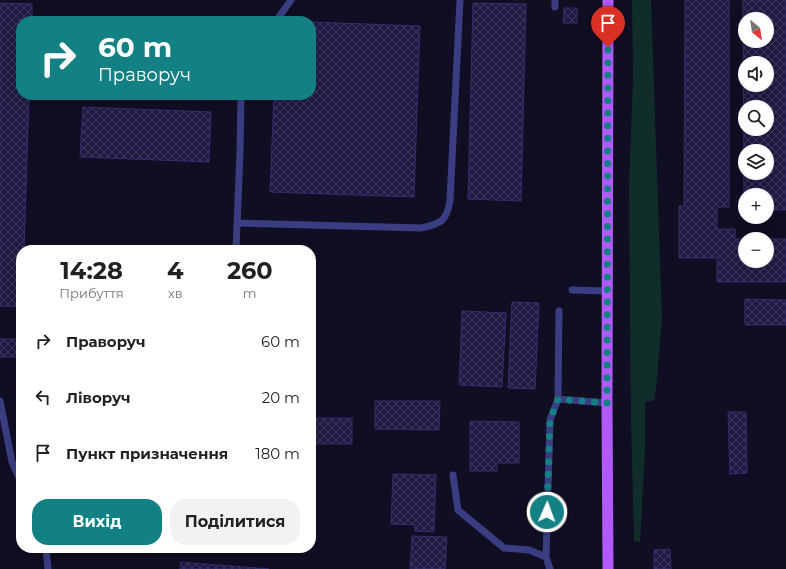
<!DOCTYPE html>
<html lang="uk">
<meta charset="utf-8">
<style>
body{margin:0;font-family:Montserrat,sans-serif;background:#f2f2f2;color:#202124;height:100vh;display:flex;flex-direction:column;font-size:15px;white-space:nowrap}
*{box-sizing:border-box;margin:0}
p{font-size:13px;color:#757577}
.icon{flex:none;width:22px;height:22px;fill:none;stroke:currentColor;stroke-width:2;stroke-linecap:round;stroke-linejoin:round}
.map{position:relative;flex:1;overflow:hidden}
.sheet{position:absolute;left:16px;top:245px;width:300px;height:308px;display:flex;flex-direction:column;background:#fff;border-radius:16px;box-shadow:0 4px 16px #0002}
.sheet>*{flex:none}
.top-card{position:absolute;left:16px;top:16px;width:300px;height:84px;border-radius:16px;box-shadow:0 4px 16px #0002;background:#138083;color:#fff;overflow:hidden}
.needle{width:26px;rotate:150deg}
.fabs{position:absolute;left:738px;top:12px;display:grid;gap:8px}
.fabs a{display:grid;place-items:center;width:36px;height:36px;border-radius:50%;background:#fff;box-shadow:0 4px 16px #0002;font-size:20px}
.pin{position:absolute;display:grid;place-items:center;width:34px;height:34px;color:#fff;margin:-41px -17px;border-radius:50% 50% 50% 0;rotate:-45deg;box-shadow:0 0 4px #0007}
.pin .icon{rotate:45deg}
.me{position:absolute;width:44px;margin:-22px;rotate:2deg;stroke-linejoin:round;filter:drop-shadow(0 0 3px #0008)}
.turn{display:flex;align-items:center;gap:14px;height:84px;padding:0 16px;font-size:18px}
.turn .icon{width:52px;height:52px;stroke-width:2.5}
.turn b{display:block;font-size:28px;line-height:34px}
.eta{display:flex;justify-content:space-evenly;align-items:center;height:68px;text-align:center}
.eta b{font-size:24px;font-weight:700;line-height:28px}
.action{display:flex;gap:8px;margin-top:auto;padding:8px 16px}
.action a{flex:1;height:46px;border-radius:16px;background:#138083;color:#fff;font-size:16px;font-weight:700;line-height:46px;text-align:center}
.action a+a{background:#f2f2f2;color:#202124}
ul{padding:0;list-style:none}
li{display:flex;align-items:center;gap:12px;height:56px;padding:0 16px}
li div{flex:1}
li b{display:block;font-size:15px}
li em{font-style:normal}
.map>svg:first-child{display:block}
.green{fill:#112d29}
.building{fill:url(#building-cross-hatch);stroke:#342d6f;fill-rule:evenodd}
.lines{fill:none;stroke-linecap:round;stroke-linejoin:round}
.service{stroke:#3a3d81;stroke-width:7}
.primary{stroke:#b159fc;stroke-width:11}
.route{stroke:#138083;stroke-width:7;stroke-dasharray:0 12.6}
</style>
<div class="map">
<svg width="786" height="569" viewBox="0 0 786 569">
<defs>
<pattern id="building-cross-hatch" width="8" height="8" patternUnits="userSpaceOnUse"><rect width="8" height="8" fill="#1f1b43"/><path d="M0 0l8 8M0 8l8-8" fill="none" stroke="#3f3b5f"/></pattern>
</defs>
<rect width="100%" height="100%" fill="#100e23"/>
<path class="green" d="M632 0H651L662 319 655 400 645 402V450L640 542 634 541 631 417 629 189 633 78Z"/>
<path class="building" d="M685 0H729V207H717V229H735V239H786V282H717V258H679V206H684ZM745 239H767V261H745Z
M743 0H786V210H767V195H745V210H744ZM745 19H767V41H745ZM745 63H767V85H745ZM745 107H767V129H745ZM745 151H767V173H745Z
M0 3 32 4V21H21V95H29L24 250H21V307L0 306Z
M473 3 526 4 521 201 468 199Z
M564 8H577V23H563Z
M73 17 185 21H73Z
M311 22 420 26 414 197 270 192 274 95H311Z
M83 107 211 112 209 162 80 157Z
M745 299 786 300V325H745Z
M512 302 539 303 535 389 508 388Z
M462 311 506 313 502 387 459 385Z
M0 339H21V357H0Z
M375 401H440L439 430 375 429Z
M728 412H746L747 473 730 474Z
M311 418H352V444H311Z
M470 421 519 422V463H497V471H470Z
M393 474 436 475 434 532 415 531V525L391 524Z
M412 536 447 537 445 569H410Z
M670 549 671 569H654V550Z
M181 562 269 569H180Z"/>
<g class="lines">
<path class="service" d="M555 7V0
M276 21 291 0
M237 223 421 228C441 224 447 221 450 200L460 0
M236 250 240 152 241 95
M572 290 607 291
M559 311 558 399 607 403
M0 401 12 462 21 482
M453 475 458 510 504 548 529 550 546 557 550 569
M46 548 48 569
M546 557 550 420 558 399"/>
<path class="primary" d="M608 0 607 403 608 569"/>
</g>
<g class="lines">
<path class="route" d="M547 512 550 420 558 399 607 403 608 47"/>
</g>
</svg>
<div class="fabs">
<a><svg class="needle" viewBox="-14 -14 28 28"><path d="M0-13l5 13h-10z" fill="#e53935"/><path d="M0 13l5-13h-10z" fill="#757577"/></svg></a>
<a><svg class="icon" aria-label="sound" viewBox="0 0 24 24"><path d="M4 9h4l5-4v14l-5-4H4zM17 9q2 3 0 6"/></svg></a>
<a><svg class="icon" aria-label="search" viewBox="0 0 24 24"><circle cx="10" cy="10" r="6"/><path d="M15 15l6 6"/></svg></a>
<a><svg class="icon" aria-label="layers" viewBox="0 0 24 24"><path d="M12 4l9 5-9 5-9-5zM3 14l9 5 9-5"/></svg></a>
<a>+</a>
<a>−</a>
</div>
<div class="pin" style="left:608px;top:47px;background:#d93025"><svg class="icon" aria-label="arrive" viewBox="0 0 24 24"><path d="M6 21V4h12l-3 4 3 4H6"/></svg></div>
<svg class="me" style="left:547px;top:512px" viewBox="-20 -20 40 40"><circle r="17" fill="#138083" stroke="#fff" stroke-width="3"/><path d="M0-11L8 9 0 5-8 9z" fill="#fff"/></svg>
<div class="top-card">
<div class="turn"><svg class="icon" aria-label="right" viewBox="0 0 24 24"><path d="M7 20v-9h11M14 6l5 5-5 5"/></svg><div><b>60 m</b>Праворуч</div></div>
</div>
<section class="sheet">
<div class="eta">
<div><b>14:28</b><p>Прибуття</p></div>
<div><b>4</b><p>хв</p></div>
<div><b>260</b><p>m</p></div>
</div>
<ul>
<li><svg class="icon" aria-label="right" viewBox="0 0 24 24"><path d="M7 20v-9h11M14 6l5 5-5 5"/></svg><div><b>Праворуч</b></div><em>60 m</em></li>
<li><svg class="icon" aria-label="left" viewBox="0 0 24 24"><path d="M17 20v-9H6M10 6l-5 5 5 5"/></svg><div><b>Ліворуч</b></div><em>20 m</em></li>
<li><svg class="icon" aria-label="arrive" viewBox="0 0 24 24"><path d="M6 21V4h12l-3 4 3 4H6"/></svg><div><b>Пункт призначення</b></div><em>180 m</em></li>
</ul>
<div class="action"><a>Вихід</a><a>Поділитися</a></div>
</section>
</div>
